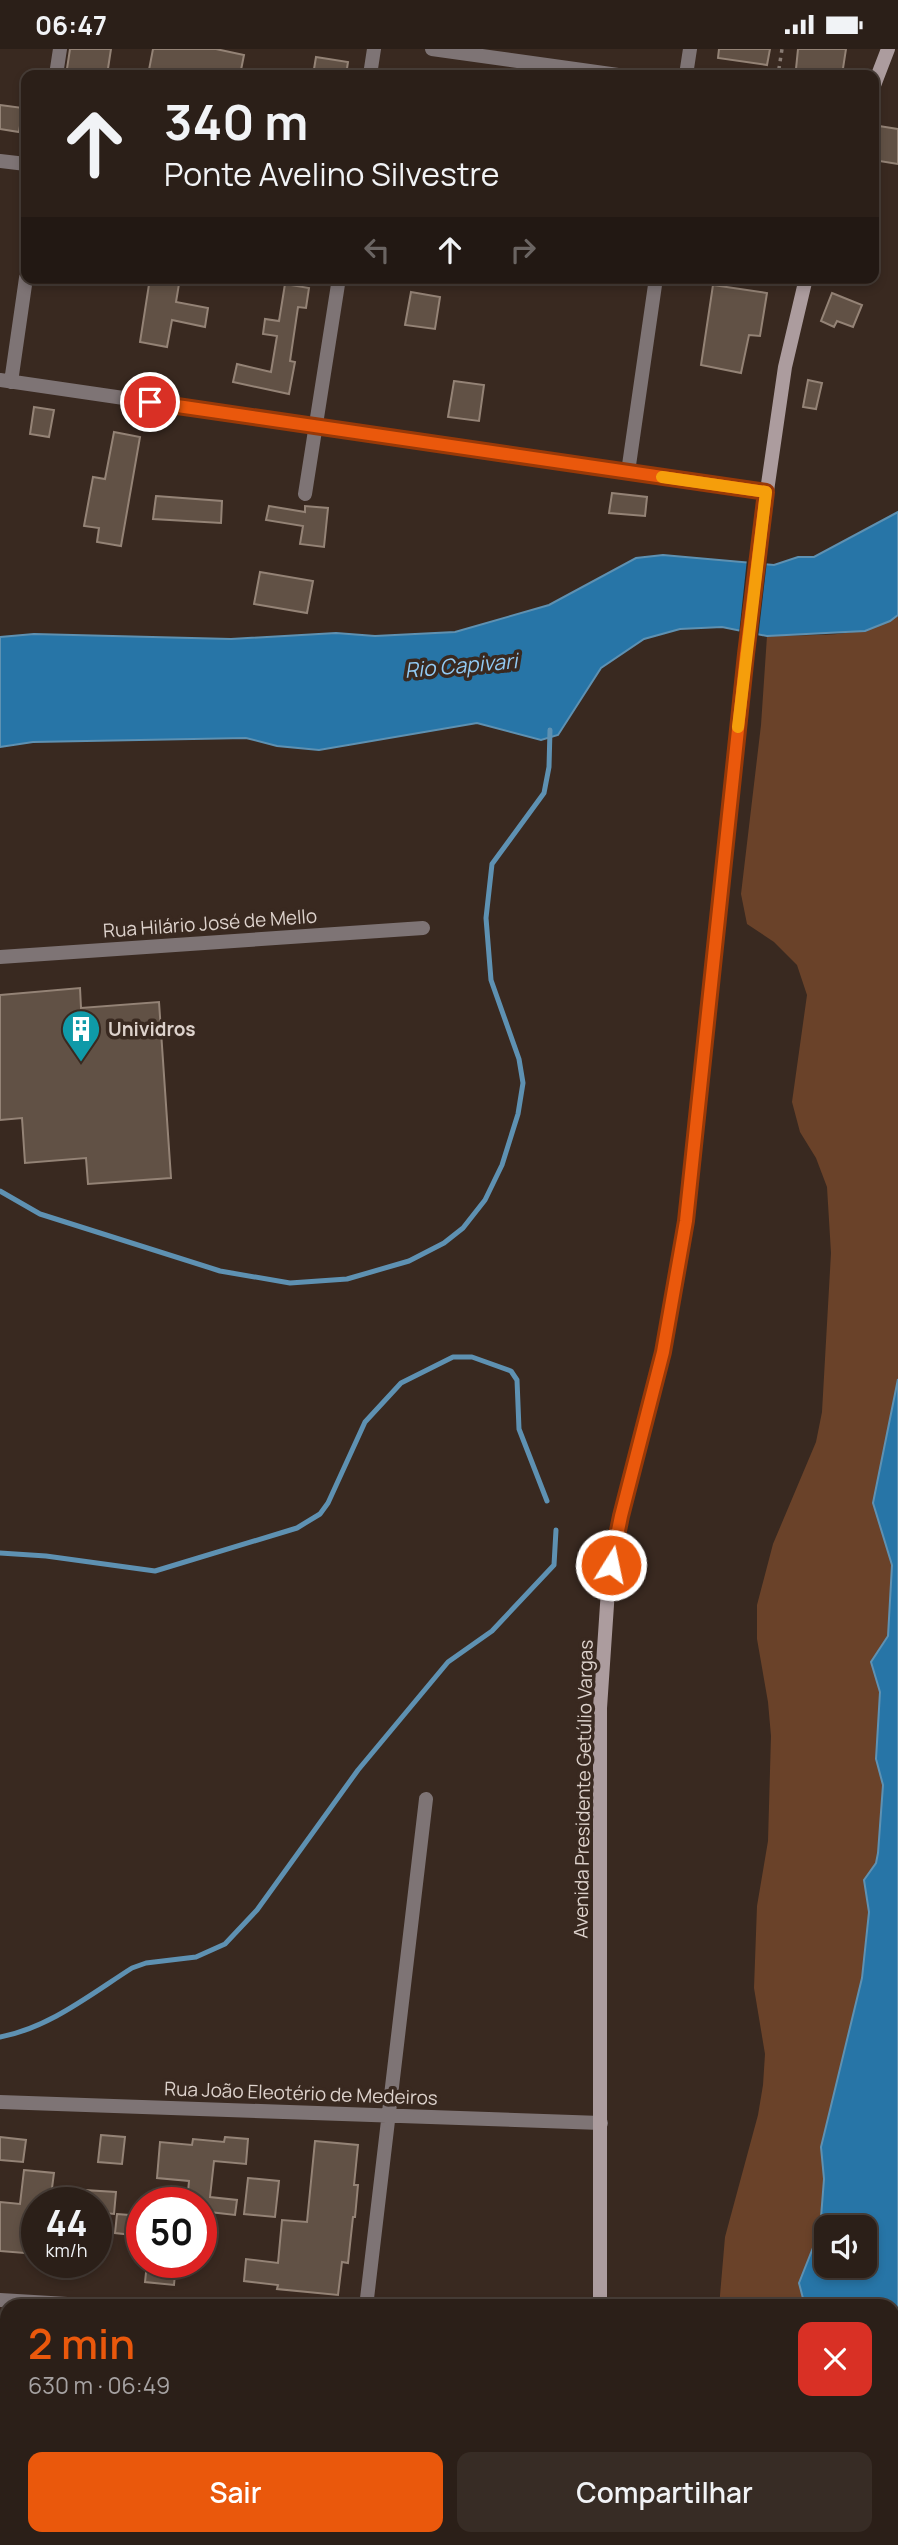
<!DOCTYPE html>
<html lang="pt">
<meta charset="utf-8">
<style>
body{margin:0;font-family:Manrope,sans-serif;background:#372c25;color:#f1f3f6;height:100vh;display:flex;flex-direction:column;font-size:26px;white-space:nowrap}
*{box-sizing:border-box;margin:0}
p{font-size:23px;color:#a6a2a2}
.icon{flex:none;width:38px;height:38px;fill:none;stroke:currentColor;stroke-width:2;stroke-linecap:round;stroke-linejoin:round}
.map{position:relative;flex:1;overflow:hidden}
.sheet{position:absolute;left:0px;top:2250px;width:900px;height:247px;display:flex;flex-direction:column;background:#2b1f18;border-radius:21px 21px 0 0;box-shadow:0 4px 10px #0003,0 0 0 2px #473d37}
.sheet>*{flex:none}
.hud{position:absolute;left:21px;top:21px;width:858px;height:214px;border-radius:14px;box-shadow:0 4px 10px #0003,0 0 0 2px #473d37;background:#2b1f18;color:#f1f3f6;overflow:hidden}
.tools{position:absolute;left:814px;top:2166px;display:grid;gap:14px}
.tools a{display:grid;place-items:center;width:63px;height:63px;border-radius:14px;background:#2b1f18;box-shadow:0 4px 10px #0003,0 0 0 2px #473d37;font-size:35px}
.speed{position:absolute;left:21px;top:2138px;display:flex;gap:14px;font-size:35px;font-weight:700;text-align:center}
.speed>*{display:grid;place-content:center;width:91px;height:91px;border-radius:50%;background:#2b1f18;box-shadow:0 4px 10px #0003,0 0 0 2px #473d37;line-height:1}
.speed small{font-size:18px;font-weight:400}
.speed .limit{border:10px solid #d22;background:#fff;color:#111}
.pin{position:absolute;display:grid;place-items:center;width:60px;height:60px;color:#fff;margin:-30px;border:4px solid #fff;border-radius:50%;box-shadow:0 2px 7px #0007}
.me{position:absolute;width:77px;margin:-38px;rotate:10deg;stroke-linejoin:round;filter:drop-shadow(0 0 5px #0008)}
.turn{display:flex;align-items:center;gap:24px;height:147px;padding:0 28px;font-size:32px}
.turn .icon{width:91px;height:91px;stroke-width:2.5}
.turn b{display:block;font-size:49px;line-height:60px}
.lanes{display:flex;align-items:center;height:66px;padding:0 28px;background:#0003;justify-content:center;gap:35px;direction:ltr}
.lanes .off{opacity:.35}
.round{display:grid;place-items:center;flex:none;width:74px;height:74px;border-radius:14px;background:#372c25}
.summary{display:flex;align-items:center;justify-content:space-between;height:119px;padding:0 28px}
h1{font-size:42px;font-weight:600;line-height:52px;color:#ea580c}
.button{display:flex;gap:14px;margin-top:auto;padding:14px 28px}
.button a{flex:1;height:80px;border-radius:14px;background:#ea580c;color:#fff;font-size:28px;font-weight:600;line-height:80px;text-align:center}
.button a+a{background:#372c25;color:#f1f3f6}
.status{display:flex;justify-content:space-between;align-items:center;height:49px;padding:0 35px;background:#2b1f18;direction:ltr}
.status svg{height:19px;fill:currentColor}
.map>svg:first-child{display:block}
.green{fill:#6a4229}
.water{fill:#2775a7;stroke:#5e91b2;stroke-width:2;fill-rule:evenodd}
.pier{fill:#392920}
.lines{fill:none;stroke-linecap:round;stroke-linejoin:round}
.stream{stroke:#5e91b2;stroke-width:5}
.building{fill:#615145;stroke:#948376;stroke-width:2}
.path{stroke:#887b73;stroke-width:3.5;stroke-dasharray:3.5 5;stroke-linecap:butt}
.minor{stroke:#7e7475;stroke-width:14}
.secondary{stroke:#ac9c9e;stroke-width:14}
.route-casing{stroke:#983908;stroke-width:18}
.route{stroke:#ea580c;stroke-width:12}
.slow{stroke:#f59e0b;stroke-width:12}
.labels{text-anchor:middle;stroke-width:7;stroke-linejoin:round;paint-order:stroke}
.street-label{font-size:19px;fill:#ddd2cc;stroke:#392920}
.poi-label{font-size:19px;font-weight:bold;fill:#ddd2cc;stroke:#392920;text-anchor:start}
.water-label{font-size:21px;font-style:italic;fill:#92caf3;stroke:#392920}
</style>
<div class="status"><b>06:47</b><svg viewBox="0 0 49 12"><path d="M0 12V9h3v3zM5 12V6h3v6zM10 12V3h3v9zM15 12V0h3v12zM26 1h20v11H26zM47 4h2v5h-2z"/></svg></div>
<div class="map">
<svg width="898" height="2496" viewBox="0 0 898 2496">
<rect width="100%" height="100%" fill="#392920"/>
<path class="green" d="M898 566V1330L873 1454 892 1516 888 1587 871 1613 880 1643 876 1710 883 1736 878 1804 876 1814 864 1831 869 1863 862 1929 821 2098 824 2130 820 2181 799 2234 805 2257 719 2258 725 2188 758 2066 763 2036 765 2005 754 1939 757 1857 768 1792 771 1687 768 1653 757 1590V1556L773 1495 816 1393 822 1363 831 1204 827 1138 816 1109 800 1083 792 1053 807 946 797 916 774 893 747 875 741 845 761 676 767 587C807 585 864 591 898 566Z
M711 2490H769L768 2496H711Z"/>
<path class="water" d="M898 463V566L890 572 865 582 767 587 722 578 680 580 644 590 601 619 558 686 541 691 477 674 319 701 277 697 246 689 33 693 0 698V588L34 585 231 590 336 584 375 587 455 583 549 556 636 509 663 506 774 516 798 508H814Z
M898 1330V2496H768L769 2490H892V2258L805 2257 799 2234 820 2181 824 2130 821 2098 862 1929 869 1863 864 1831 876 1814 878 1804 883 1736 876 1710 880 1643 871 1613 888 1587 892 1516 873 1454ZM826 2179H864V2217H826Z"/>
<path class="pier" d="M747 510 767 512 758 589 739 585Z"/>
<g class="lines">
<path class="stream" d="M0 1142 40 1165 220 1222 290 1234 347 1230 409 1212 444 1194 463 1179 485 1151 502 1116 518 1065 523 1034 519 1010 491 931 486 869 492 815 544 744 549 718 550 681
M0 1504 46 1507 155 1522 297 1479 320 1465 328 1454 365 1373 401 1334 453 1308H472L511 1322 517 1331 519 1380 547 1452
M0 1988C49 1979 91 1945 132 1919L146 1914 196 1908 225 1895 257 1861 358 1721 448 1613 492 1582 554 1516 556 1481"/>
</g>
<path class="building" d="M70 0H111L107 26H66Z
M153 0H216L244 6 240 26H148Z
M719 0H770L767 16 718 9Z
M798 0H846L842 26 796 20Z
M316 8 348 13 346 26H313Z
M0 56 23 59 19 83 0 80Z
M879 77 898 80V115L873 111Z
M150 229H180L176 253 208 259 205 278 172 271 167 298 140 293Z
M285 235 309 239 306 259 298 258 290 312 295 313 289 345 233 333 237 315 271 323 277 287 263 285 265 270 279 272Z
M713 236 767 244 760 287 749 286 741 324 701 316Z
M411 243 440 248 435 280 405 276Z
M832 244 862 256 853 278 837 272 834 278 821 272Z
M808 331 822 334 816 360 803 358Z
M454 332 484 336 479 372 448 368Z
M34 358 54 361 49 388 30 385Z
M114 383 140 388 121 497 97 493 99 479 84 477 93 428 105 430Z
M612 444 647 448 645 467 609 464Z
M156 447 222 452 221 474 153 470Z
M269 457 305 463V457L328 459 324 498 300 495 303 477 266 471Z
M260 523 313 532 307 564 254 555Z
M80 939 81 959 159 953 171 1129 88 1135 86 1109 25 1114 22 1069 0 1071V946Z
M101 2086 125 2088 122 2115 98 2113Z
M0 2088 26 2091 23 2113 0 2111Z
M225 2088 248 2090 246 2115 214 2112 210 2148 237 2151 235 2166 201 2162V2154H187L189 2132 157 2129 160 2093 192 2096 193 2090 224 2093Z
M315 2092 358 2096 354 2136H358L355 2168H353L348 2214 342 2213 338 2246 277 2240 278 2236 244 2232 246 2210 278 2214 282 2171 307 2173Z
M24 2121 54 2124 52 2139 116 2143 114 2165 96 2163V2154H37V2205L0 2202V2153L20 2155Z
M248 2129 279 2132 275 2168 244 2165Z
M117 2165 142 2167V2187L115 2184Z
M147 2214H176L174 2236 145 2233Z"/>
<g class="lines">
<path class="path" d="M768 26V24L778 26
M781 26H778L782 0"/>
<path class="minor" d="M432 0 618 26
M56 26 60 0
M370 26 374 0
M686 26 690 0
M0 112 26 115
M0 331 766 443
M11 333 26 229
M628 423 656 229
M305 445 339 229
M0 908 423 879
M0 2053 601 2074
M0 2251 118 2258
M366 2258 426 1750
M0 2461H7
M336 2496 337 2490"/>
<path class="secondary" d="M873 39 888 0
M600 2258V1659L608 1541 615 1490 663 1303 686 1172 758 504 785 318 806 229
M600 2490V2496"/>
</g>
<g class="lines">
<g class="route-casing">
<path id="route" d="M150 353 766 443 746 605 686 1172 663 1303 621 1467 611 1516"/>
</g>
<use href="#route" class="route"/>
<path class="slow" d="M662 428 766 443 738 678"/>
</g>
<defs>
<g id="building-pin" transform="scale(2.0125)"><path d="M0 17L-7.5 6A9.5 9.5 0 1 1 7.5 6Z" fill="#0f9aa8" stroke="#392920"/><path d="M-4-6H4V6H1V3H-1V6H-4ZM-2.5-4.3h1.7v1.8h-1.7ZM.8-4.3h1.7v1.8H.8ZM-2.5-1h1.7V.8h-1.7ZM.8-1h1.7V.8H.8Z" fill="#fff"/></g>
</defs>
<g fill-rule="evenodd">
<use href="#building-pin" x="81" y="980"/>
</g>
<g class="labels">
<g class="street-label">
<text transform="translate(210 874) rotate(-4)" y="7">Rua Hilário José de Mello</text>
<text transform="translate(583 1740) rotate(-89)" y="7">Avenida Presidente Getúlio Vargas</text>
<text transform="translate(301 2044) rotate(2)" y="7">Rua João Eleotério de Medeiros</text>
</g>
<g class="poi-label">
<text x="108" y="987">Unividros</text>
</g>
<g class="water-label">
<text transform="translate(461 617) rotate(-5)" y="7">Rio Capivari</text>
</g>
</g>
</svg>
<div class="tools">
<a><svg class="icon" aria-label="sound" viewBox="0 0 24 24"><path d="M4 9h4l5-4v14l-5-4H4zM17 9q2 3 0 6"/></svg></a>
</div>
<div class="speed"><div>44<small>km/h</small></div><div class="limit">50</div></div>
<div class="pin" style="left:150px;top:353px;background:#d93025"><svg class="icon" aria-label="arrive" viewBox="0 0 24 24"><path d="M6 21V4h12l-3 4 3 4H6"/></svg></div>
<svg class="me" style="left:611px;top:1516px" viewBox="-20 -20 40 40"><circle r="17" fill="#ea580c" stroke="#fff" stroke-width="3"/><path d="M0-11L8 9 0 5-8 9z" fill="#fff"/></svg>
<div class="hud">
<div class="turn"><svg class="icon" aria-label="ahead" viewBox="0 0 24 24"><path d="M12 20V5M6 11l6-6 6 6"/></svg><div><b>340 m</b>Ponte Avelino Silvestre</div></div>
<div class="lanes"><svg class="icon off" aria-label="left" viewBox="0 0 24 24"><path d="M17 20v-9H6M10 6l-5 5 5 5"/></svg><svg class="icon" aria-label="ahead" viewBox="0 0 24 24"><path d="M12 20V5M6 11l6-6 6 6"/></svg><svg class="icon off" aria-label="right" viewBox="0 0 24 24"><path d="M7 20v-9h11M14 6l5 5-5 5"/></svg></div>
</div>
<section class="sheet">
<div class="summary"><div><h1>2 min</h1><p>630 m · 06:49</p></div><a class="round" style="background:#d93025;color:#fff"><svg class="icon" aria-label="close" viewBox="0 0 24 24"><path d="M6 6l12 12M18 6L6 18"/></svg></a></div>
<div class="button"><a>Sair</a><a>Compartilhar</a></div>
</section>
</div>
